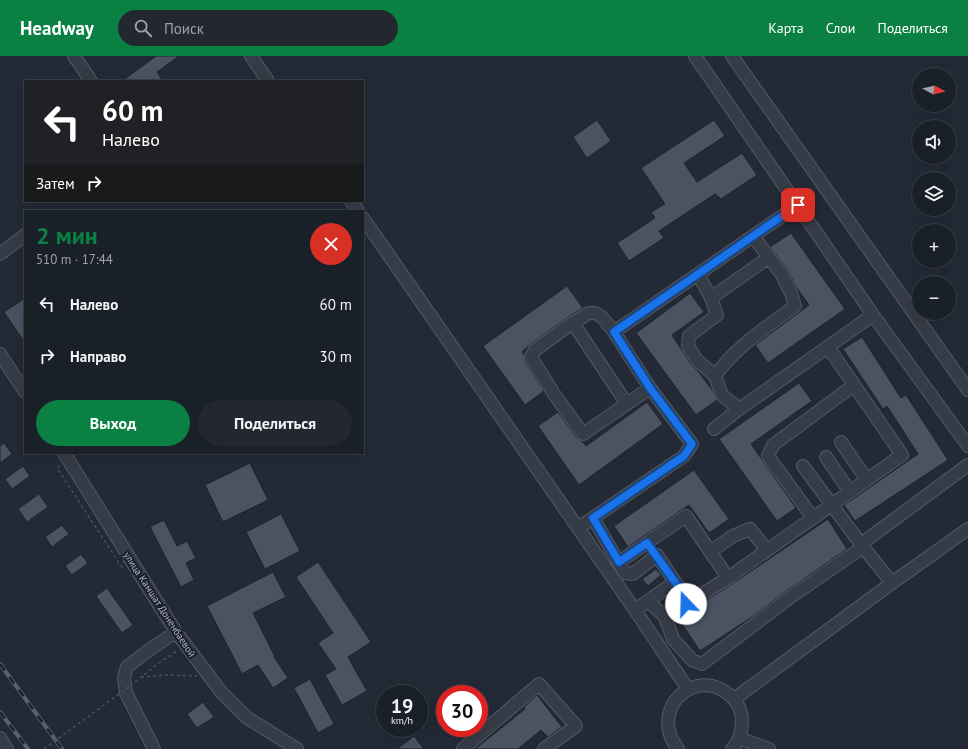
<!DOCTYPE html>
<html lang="ru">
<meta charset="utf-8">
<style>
body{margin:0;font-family:"PT Sans",sans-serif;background:#232830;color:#f1f3f6;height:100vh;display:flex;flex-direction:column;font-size:15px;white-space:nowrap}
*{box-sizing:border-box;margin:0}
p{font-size:13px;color:#9fa3a8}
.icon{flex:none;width:22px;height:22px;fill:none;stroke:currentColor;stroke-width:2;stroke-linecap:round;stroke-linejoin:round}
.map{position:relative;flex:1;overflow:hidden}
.details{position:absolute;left:24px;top:154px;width:340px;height:244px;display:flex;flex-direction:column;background:#1a2028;border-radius:0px;box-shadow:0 4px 16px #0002,0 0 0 1px #383e45}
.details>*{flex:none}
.hud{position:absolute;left:24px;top:24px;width:340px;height:122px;border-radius:0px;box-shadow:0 4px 16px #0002,0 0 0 1px #383e45;background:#202124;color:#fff;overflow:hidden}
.needle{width:26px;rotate:97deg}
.buttons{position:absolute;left:912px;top:12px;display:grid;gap:8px}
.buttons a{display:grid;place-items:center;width:44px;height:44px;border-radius:50%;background:#1a2028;box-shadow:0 4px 16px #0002,0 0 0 1px #383e45;font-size:20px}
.speed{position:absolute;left:376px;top:629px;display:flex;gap:8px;font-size:20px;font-weight:700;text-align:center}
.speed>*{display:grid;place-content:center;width:52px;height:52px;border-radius:50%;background:#1a2028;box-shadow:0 4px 16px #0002,0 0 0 1px #383e45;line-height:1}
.speed small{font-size:10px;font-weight:400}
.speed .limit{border:6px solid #d22;background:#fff;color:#111}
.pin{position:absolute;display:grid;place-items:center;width:34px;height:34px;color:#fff;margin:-17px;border-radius:8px;box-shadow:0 2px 6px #0006}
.me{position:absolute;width:44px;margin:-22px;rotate:339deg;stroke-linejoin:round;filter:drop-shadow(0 0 3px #0008)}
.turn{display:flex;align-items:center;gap:14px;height:84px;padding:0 12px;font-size:18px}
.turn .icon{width:52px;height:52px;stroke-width:2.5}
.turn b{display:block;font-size:28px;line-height:34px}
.then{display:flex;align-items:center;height:38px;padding:0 12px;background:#0003;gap:8px;font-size:15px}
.round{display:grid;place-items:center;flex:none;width:42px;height:42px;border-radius:21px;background:#232830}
.headline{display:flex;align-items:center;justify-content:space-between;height:68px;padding:0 12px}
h1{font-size:24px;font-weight:800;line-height:30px;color:#0b8043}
.action{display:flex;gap:8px;margin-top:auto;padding:8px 12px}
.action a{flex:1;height:46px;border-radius:24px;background:#0b8043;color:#fff;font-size:16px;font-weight:800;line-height:46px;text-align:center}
.action a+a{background:#232830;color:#f1f3f6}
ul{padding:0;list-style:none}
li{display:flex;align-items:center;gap:12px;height:52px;padding:0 12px}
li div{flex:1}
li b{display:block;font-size:15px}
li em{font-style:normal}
header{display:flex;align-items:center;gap:24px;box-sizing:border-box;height:56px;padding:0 20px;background:#0b8043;color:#fff}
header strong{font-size:19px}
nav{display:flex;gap:22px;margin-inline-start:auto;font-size:14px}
.search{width:280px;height:36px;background:#232830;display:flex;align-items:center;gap:10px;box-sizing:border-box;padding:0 14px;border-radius:22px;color:#9fa3a8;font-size:15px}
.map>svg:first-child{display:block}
.building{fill:#4b5362;stroke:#1d232d}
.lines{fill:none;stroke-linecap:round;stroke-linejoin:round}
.minor-casing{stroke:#535964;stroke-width:14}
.path{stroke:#445357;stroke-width:1.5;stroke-dasharray:3 3;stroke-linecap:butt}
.minor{stroke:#363c47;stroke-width:12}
.rail-casing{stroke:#5a626f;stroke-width:4}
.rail{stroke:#1b212b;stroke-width:2.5;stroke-dasharray:8;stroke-linecap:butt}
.path-bridge{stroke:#445357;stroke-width:1.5;stroke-dasharray:3 3;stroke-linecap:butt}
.route-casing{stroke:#114b97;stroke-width:10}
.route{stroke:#1a73e8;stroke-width:7}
.labels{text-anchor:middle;stroke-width:4;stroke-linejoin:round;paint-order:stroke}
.street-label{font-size:10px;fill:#b0b6c3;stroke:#1b212b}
</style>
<header>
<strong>Headway</strong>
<div class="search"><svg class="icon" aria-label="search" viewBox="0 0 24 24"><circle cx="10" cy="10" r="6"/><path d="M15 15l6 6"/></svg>Поиск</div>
<nav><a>Карта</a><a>Слои</a><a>Поделиться</a></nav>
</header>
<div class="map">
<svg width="968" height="693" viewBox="0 0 968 693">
<rect width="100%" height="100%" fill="#232a36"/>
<path class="building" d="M156 0H179L157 16 163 25H122Z
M597 64 611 85 587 102 573 81Z
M714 64 725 80 684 107 697 126 742 97 757 119 721 143 715 138 659 175 664 182 629 205 617 187 655 162 651 156 665 148 641 112Z
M791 177 845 253 768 307 755 289 809 249 796 231 788 215 770 191Z
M567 230 583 252 561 266 531 288 522 296 524 299 525 305 544 335 525 349 483 290Z
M690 237 704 256 672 279 691 308 697 314 713 335 717 344 696 359 636 277Z
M25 242V287L4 256Z
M862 281 901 342 906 339 948 404 855 465 844 449 918 398 887 350 883 353 843 293Z
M799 327 812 345 751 388 796 452 777 465 719 383Z
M647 346 663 368 579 429 538 370 558 356 577 382 582 385 586 390Z
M4 387 12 398 0 407V390Z
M250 407 268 444 223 466 205 429Z
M23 410 30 420 12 433 5 423Z
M694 414 729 463 709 477 689 449 628 491 614 470Z
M39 438 48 451 27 466 18 453Z
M281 458 300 495 265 513 246 476Z
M828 463 847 493 788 534 755 559 700 595 678 562 732 528Z
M164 464 177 490 187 485 196 502 186 507 194 524 181 531 150 471Z
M62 469 69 478 52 491 45 481Z
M81 498 88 507 72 519 65 510Z
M318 506 371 586 348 601 367 635 342 649 325 619 336 613 318 587 333 577 296 521Z
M656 513 661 519 648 530 642 523Z
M273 516 286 541 253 557 275 601H274L288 622 273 632 258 609 242 618 207 550Z
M107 532 133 569 122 577 96 540Z
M310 623 334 668 318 677 294 632Z
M537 639 562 671 548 681 541 674 518 693H475L525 653 524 651Z
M203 646 214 661 197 672 187 658Z
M414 680 424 693H397Z"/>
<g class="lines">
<g class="minor-casing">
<path id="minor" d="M74 0 91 25
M251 0 268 25
M695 0 873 259 968 390
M732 0 968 334
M351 145 358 155
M363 162 635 554 688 633
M753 180 782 219 791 237 795 250C767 271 735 291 715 320L722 339 739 353 758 340 873 259
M0 198 25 179
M698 218 711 242 717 259 689 280 688 290 697 304 715 320
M711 242 768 202
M589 257H595L602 261 614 276 650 332 583 378 554 338 531 301 535 294 565 272Z
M573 267 627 348
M614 276 798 149
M0 298 25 336
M714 373 739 353
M841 386 867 424
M64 397 176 576 222 637 246 661 297 693
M826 401 850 436
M803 410 863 491 892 527
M593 462 625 517 633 518 657 499 675 526 635 554
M813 462 768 400 773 389 854 329
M578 472 684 400 692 388 650 332
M861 488 968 409
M710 496 733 480 750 473 767 494
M619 506 686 460 728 522
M648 545 665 561 686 548V539L675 526
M686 548 728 522 902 399 828 291
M665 561 673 583 692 604 702 608 792 540 863 491
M734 643 892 527 968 473
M0 682 7 693
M739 682 769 693
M154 693 126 637 124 621 127 611 149 594 176 576
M463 693 539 628 576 670 544 693
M678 693C647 653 696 608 731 640 738 647 742 656 742 665 742 675 739 686 732 693"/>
</g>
<path class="path" d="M60 410 57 412 123 513
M141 621 167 619 197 620
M135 626 159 607 177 595"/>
<use href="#minor" class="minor"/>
<g class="rail-casing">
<path id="rail" d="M0 608 62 693
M0 656 28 693"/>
</g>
<use href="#rail" class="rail"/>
<path class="path-bridge" d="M44 693 130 630"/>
</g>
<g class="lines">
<g class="route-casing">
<path id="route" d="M686 548V539L675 526 647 487 619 506 593 462 684 400 692 388 650 332 614 276 798 149"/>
</g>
<use href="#route" class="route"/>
</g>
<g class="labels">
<g class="street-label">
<text transform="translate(160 548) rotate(57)" y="4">улица Камшат Доненбаевой</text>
</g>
</g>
</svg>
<div class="buttons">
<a><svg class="needle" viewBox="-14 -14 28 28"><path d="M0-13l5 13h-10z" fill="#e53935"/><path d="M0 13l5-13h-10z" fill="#9fa3a8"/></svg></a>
<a><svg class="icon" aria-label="sound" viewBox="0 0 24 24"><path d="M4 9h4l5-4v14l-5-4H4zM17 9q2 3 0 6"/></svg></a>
<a><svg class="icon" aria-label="layers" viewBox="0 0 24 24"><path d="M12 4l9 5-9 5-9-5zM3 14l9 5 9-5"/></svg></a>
<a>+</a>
<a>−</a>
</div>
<div class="speed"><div>19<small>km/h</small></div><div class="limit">30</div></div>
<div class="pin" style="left:798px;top:149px;background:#d93025"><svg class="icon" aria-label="arrive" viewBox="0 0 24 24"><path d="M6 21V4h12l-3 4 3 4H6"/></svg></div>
<svg class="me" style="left:686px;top:548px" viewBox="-20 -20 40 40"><circle r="19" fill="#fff"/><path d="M0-13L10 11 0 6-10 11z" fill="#1a73e8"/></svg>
<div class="hud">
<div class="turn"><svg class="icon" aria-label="left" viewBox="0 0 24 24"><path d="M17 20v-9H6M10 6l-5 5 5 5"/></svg><div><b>60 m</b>Налево</div></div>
<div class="then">Затем<svg class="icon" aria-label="right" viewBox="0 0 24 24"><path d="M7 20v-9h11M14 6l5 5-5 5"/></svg></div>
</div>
<section class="details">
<div class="headline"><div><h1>2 мин</h1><p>510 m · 17:44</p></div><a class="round" style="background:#d93025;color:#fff"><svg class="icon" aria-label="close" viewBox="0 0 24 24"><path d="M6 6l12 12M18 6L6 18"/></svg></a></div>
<ul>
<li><svg class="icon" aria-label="left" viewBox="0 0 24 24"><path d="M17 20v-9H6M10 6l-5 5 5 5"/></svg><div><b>Налево</b></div><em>60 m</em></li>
<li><svg class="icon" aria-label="right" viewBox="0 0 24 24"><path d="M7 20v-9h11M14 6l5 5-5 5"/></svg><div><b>Направо</b></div><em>30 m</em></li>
</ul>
<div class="action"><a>Выход</a><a>Поделиться</a></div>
</section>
</div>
